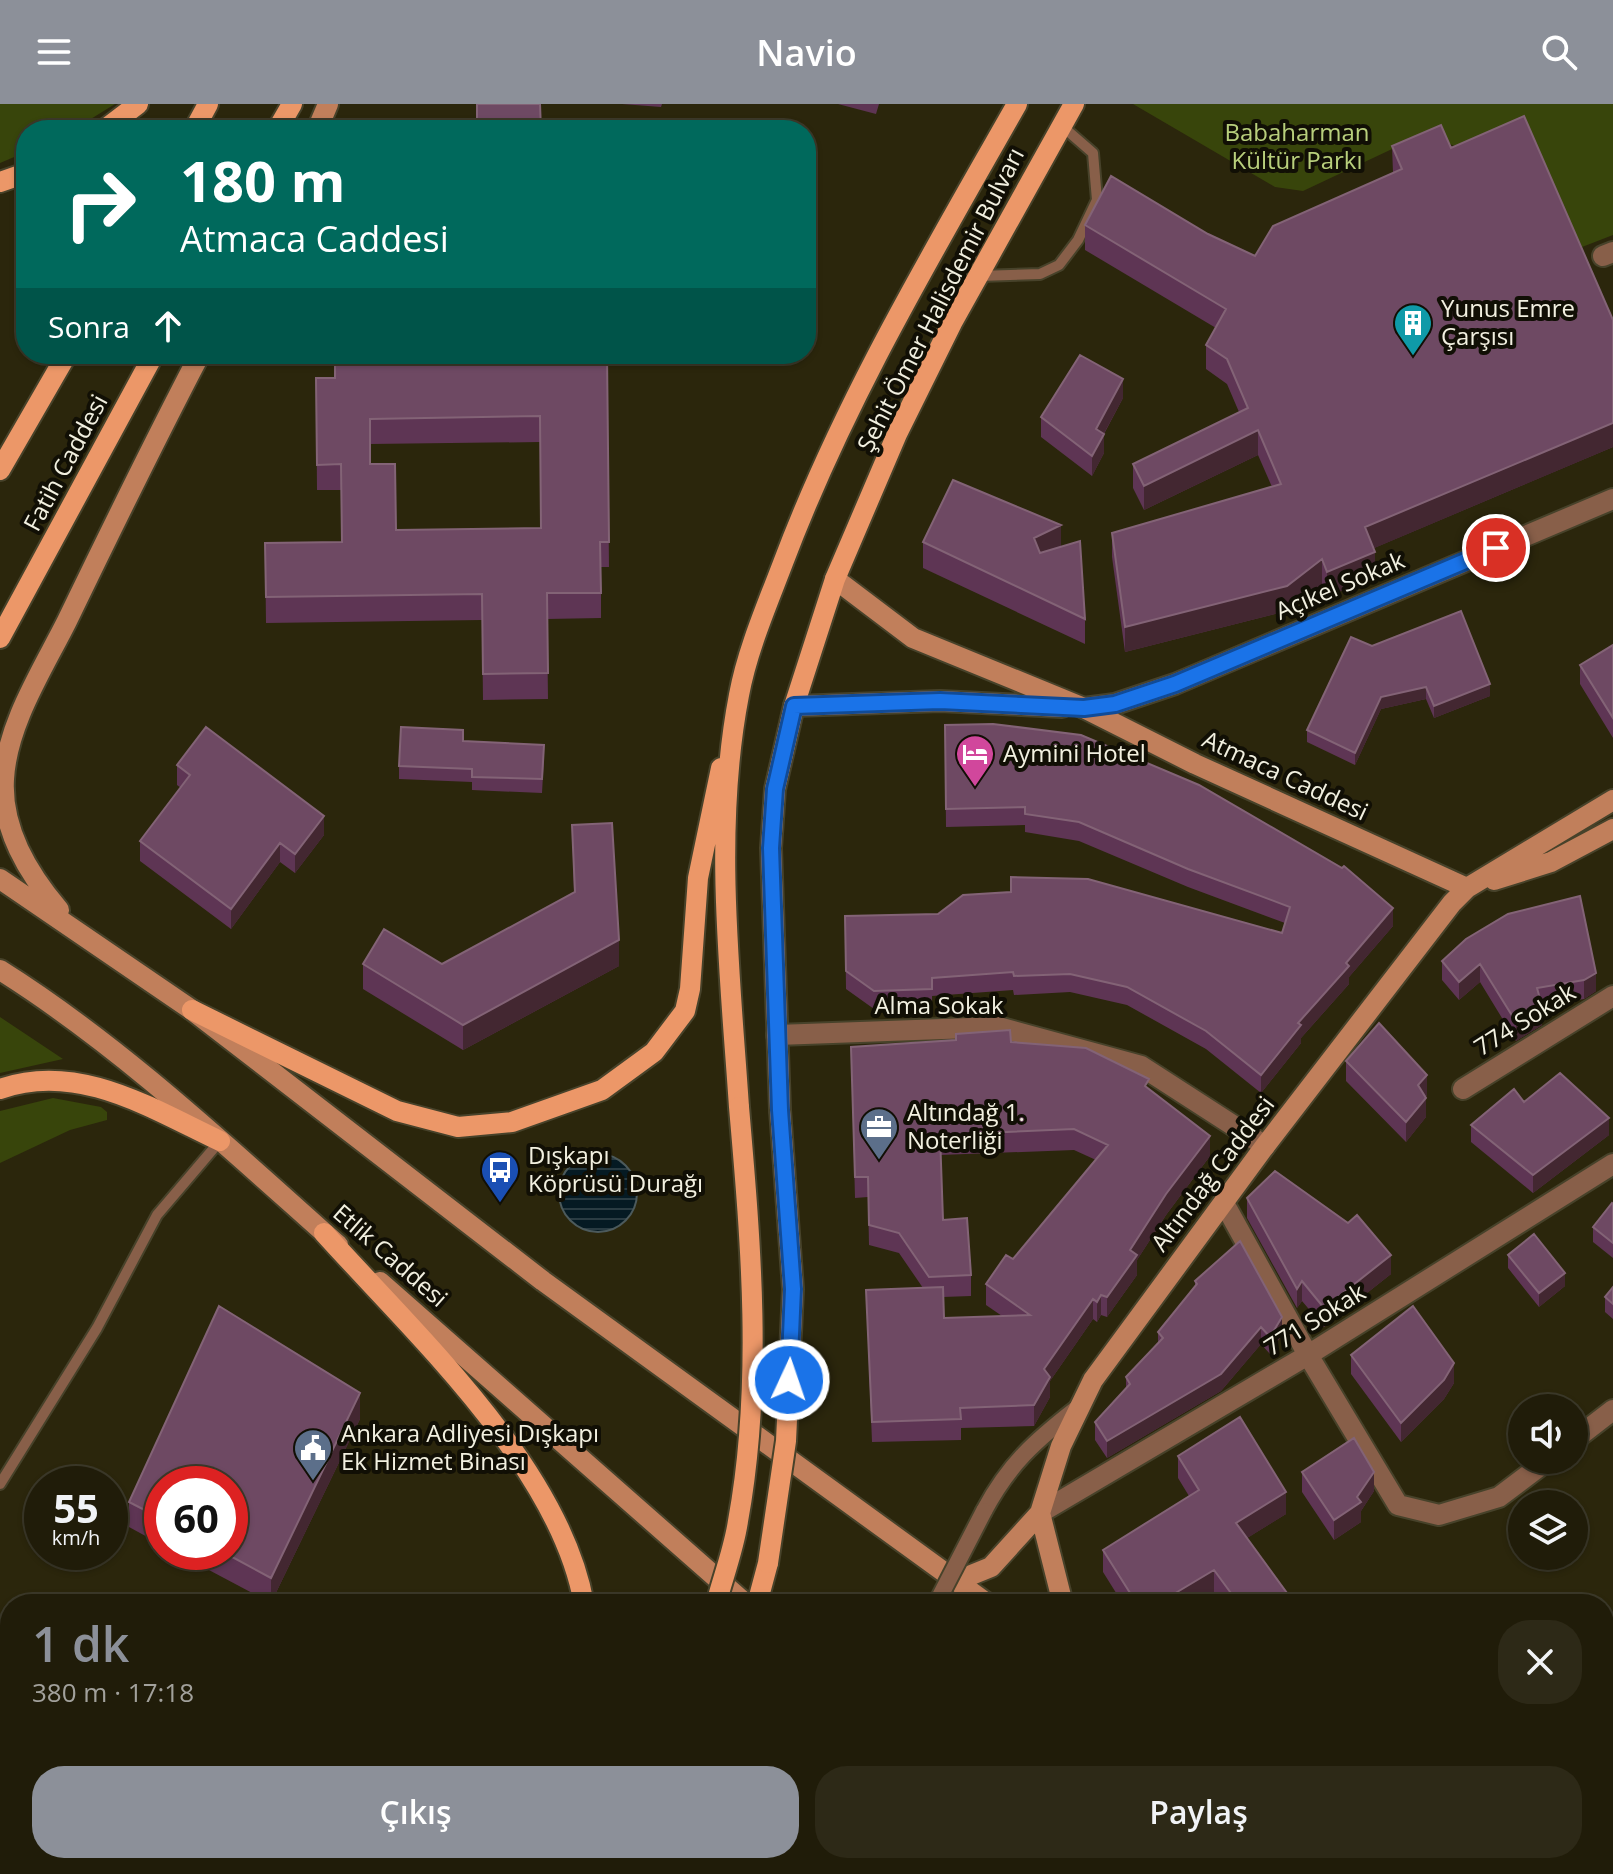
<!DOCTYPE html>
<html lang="tr">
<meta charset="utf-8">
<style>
body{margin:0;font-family:"Open Sans",sans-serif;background:#2d2917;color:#f1f3f6;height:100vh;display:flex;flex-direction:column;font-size:30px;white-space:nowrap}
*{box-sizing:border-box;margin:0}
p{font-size:26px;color:#a2a19c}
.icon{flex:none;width:44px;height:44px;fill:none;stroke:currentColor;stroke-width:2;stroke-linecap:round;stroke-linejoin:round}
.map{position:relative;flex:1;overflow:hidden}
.panel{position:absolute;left:0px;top:1490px;width:1614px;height:280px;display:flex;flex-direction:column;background:#201c09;border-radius:32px 32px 0 0;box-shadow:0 2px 6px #0004,0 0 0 2px #3d3a2a}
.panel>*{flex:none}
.hud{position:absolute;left:16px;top:16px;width:800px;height:244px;border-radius:32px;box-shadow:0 2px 6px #0004,0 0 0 2px #3d3a2a;background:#00695c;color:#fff;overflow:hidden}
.buttons{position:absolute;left:1508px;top:1290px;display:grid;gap:16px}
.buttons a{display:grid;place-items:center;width:80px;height:80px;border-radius:50%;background:#201c09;box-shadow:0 2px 6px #0004,0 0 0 2px #3d3a2a;font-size:40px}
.speed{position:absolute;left:24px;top:1362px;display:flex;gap:16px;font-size:40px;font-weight:700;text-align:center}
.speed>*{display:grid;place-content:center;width:104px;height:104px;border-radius:50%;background:#201c09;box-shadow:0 2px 6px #0004,0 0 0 2px #3d3a2a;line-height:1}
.speed small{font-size:20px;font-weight:400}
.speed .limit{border:12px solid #d22;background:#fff;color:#111}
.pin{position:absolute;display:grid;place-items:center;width:68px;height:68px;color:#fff;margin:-34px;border:4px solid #fff;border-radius:50%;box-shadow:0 2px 8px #0007}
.me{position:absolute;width:88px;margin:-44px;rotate:3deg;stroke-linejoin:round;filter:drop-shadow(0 0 6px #0008)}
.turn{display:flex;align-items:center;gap:28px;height:168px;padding:0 32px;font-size:36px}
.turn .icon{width:104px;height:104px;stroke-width:2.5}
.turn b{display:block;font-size:56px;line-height:68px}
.then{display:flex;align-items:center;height:76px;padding:0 32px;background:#0003;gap:16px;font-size:30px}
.round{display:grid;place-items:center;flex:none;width:84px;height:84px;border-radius:32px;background:#2d2917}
.summary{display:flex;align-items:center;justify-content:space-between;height:136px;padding:0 32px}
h1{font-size:48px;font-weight:600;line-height:60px;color:#8c9099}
.action{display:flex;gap:16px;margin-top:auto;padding:16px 32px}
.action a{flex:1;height:92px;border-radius:32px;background:#8c9099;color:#fff;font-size:32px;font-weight:600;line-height:92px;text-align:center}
.action a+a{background:#2d2917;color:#f1f3f6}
header{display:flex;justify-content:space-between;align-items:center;height:104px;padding:0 32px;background:#8c9099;color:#fff;font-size:36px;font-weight:600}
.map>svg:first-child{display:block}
.built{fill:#322c09}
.green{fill:#38450b}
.water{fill:url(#water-rules);stroke:#4c5a5c;stroke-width:2}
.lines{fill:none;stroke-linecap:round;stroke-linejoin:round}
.service-casing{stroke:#47422a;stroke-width:14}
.pedestrian-casing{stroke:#47422a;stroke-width:20}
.minor-casing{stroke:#47422a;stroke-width:24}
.secondary-casing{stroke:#47422a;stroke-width:24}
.primary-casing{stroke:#47422a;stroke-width:24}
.service{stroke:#885f49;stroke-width:10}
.pedestrian{stroke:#885f49;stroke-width:16}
.minor{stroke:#885f49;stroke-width:20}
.secondary{stroke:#c17f5b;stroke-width:20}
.primary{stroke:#ec9768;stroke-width:20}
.pedestrian-bridge-casing{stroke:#47422a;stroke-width:20;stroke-linecap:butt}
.primary-bridge-casing{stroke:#47422a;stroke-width:24;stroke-linecap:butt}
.pedestrian-bridge{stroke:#885f49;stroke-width:16}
.primary-bridge{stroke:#ec9768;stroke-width:20}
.wall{fill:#5e3554;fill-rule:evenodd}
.shaded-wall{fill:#432731}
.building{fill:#6e4963;stroke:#836376;stroke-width:2;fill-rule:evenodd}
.route-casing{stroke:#114b97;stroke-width:20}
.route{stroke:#1a73e8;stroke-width:14}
.labels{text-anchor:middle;stroke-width:8;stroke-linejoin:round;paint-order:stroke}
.park-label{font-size:24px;fill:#b8cf7c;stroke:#110f05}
.street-label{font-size:24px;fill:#f2f0e0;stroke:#110f05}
.poi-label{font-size:24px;fill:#f2f0e0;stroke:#110f05;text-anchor:start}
</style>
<header><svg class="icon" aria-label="menu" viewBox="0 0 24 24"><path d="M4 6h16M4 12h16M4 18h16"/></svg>Navio<svg class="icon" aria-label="search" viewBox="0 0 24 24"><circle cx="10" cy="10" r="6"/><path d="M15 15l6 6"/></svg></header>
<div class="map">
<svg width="1613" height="1770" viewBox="0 0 1613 1770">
<defs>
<pattern id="water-rules" width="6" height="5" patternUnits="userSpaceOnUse" patternTransform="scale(2)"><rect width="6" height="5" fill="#051a23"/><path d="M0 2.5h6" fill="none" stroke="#2a3c43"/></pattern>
</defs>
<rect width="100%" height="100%" fill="#2b260c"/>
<path class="built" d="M10 1735V1760H554L552 1770H0Z"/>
<path class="green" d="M0 0H115L73 26H26V48L0 59Z
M1133 0H1613V131L1582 143 1524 22 1460 44 1435 34 1407 38 1303 87 1275 83Z
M0 913 63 955 0 969Z
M53 994 101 1003 107 1008V1016L70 1026 0 1059V1007Z"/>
<path class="water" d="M559 1089a39 39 0 1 1 78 0a39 39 0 1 1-78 0Z"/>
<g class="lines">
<g class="service-casing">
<path id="service" d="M979 172 1040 170 1059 161 1078 136 1097 96 1093 49 1062 22
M0 1380 97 1224 157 1111 220 1037
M461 1760 460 1766 504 1770"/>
</g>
<g class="pedestrian-casing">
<path id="pedestrian" d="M984 1407C1009 1360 1035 1337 1076 1305
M815 1770 819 1760"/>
</g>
<g class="minor-casing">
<path id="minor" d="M1603 152 1613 148
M1084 604 1115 600 1175 580 1613 395
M777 931 998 923 1141 962 1265 1042
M1463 985 1613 892
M1224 1099 1308 1251 1398 1401 1439 1411 1499 1393 1548 1356
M1574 1336 1613 1306
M1040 1409 1308 1251 1613 1060
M0 1585 10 1593
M57 1770 60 1760"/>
</g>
<g class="secondary-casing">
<path id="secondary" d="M317 26 328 0
M835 475 913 534 1084 604 1195 660 1467 784
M794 602 940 597 1062 603
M0 775 192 906 543 1177 988 1500
M1494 776 1551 758 1613 725
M59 806C28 769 1 725 4 675 7 620 43 565 67 517 110 428 154 338 200 250
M0 866C121 942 231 1046 338 1141
M380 1178 746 1500
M1040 1409 1063 1500
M959 1476 991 1463 1040 1409 1061 1342 1093 1276 1265 1042 1452 799 1467 784 1613 696
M1108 1760 1122 1770
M1305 1760 1319 1770"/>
</g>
<g class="primary-casing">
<path id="primary" d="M104 26 138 0
M194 26 208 0
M277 26 292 0
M0 78 26 69
M0 366 67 250
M0 534 154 250
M192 906 397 1007 458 1023 512 1018 602 986 654 948 685 907 690 885 698 774 721 664
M0 985C78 957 152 1005 220 1037
M739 1003C730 869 713 725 739 591 747 547 767 501 783 459 844 297 932 150 1017 0
M780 1006 771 744 775 685 794 602 835 475 897 330 952 219 1074 0
M324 1129C414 1229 560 1363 584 1500
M757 1500 768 1459
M698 1760 700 1770
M576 1770 578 1760
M628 1770 632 1760
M672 1770 676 1760
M984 1770 985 1760
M1135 1770 1136 1760"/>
</g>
<use href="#service" class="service"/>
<use href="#pedestrian" class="pedestrian"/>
<use href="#minor" class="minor"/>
<use href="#secondary" class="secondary"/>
<use href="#primary" class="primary"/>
<g class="pedestrian-bridge-casing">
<path id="pedestrian-bridge" d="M936 1500 984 1407"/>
</g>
<g class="primary-bridge-casing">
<path id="primary-bridge" d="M768 1459 786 1337 793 1185 780 1006
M716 1500C723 1473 734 1445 738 1417 763 1280 751 1141 739 1003"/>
</g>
<use href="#pedestrian-bridge" class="pedestrian-bridge"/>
<use href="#primary-bridge" class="primary-bridge"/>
</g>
<path class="wall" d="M622 0H662L661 3Z
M838 0H879L876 10Z
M1392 42 1451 44 1613 216V343L1374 444 1375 472 1327 493 1322 480 1287 507 1125 548 1112 453V429L1272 383 1258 351 1144 406 1133 384V360L1239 308 1227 280 1206 265V241L1216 224 1085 146V121L1208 130 1255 152 1393 69Z
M607 250 609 463H601V514L547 515 548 595 483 596 482 516 266 519 265 439 342 438 341 386H317L316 274H335ZM540 338 541 424 396 426 370 360V340Z
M1123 294 1104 330V349L1092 372 1041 333V313Z
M923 438 1061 443 1085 515V540L923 464Z
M1351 533 1490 592 1434 614 1426 595 1381 605 1355 661 1307 638V626Z
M1613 541V634L1580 580V561Z
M945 621 1393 822 1349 873V880L1301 934V939L1261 989 1206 945 1127 901 1070 888 1014 891 1013 886 932 892V903L874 905 846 885 845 812 1282 829 1285 819 1188 783 1079 737 1025 728V721L946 723Z
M463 638 544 654 542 689 472 686V678L399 675V662Z
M177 661 324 731 295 769 280 758 231 825 140 757V737L181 684 177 681Z
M572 721 619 862 463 946 363 885V860H442L574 789Z
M1580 792 1596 887 1584 895 1542 902V921L1516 937 1480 878 1459 896 1442 876V857Z
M1011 938 1149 986 1210 1052 1166 1111 1137 1156V1171L1107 1213 1101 1211 1097 1218 1093 1215 1050 1277V1293L1034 1322 961 1324V1336L872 1338 866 1186 923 1184 899 1149 869 1141 868 1093 855 1094 851 943ZM1074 1046 1096 1056 1013 1155 986 1180V1201L1002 1212 944 1214 943 1193 971 1192V1171L943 1116 940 1051Z
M1346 957 1427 991 1425 993 1426 1013 1406 1038 1346 977Z
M1524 998 1609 1031 1533 1089 1471 1038V1021Z
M1247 1094 1391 1170 1324 1223 1302 1197 1297 1204 1247 1114Z
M1613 1100V1154L1593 1138V1123Z
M1508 1151 1565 1182 1539 1203 1508 1164Z
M1195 1177 1282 1230 1270 1250 1261 1240 1221 1287 1107 1354 1095 1336V1318L1126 1285V1273L1158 1239V1228L1195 1182Z
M1613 1183V1215L1605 1208V1193Z
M219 1202 360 1289V1315L271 1499 175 1448H230V1380H162V1441L129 1423V1398Z
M1351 1251 1454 1279 1444 1295 1401 1338 1351 1270Z
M1178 1352 1286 1410 1247 1434 1295 1500H1223L1214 1488 1193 1500H1123L1103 1468V1446L1189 1392 1178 1374Z
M1302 1368 1374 1387 1361 1407V1418L1334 1436 1302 1388Z"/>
<path class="shaded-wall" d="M1123 275V294L1096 344V325Z
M1613 319V343L1365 448V423Z
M1258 326V351L1144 406V382Z
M1104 330V349L1092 372V352Z
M1061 421V447L1034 460V434Z
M1375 448V472L1327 493V468Z
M1322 455V480L1287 507 1125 548V523Z
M1490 580V592L1434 614V602Z
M1426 583V595L1381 605 1355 661V649L1381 593Z
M324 712V731L295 769V750Z
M280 739V758L231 825V805Z
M1393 804V822L1349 873V880L1301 934V939L1261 989V971L1298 919 1346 859Z
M619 836V862L463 946V921Z
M1480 860V878L1459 896V878Z
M1596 869V887L1584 895V876Z
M1542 902V921L1516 937V918Z
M1427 971V991L1418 1000V981Z
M1426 994V1013L1406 1038V1018Z
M1609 1014V1031L1533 1089V1071Z
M1210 1032V1052L1166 1111 1137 1156V1171L1107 1213V1193L1130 1146 1166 1090Z
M1391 1151V1170L1324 1223V1204Z
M1565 1169V1182L1539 1203V1189Z
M1302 1177V1197L1297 1204V1185Z
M1101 1191V1211L1097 1218V1198Z
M1093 1195V1215L1050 1277V1293L1034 1322V1301L1044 1265Z
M1282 1213V1230L1270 1250V1233Z
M1261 1223V1240L1221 1287 1107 1354V1337Z
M1454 1259V1279L1444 1295 1401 1338V1319Z
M360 1289V1315L271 1499V1474Z
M1374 1368V1387L1361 1407V1418L1334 1436V1416L1357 1393Z
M1286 1388V1410L1236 1441V1419Z
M1214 1466V1488L1193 1500H1157Z"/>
<path class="building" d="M477 0H540L541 26H477Z
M1524 12 1613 216V319L1365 423 1375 448 1327 468 1322 455 1287 482 1125 523 1112 429 1281 380 1258 326 1144 382 1133 360 1248 304 1227 255 1206 241 1226 205 1085 121 1111 72 1208 130 1255 152 1273 122 1402 65 1392 42 1441 21 1451 44Z
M335 250H607L609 438H600L601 489H547L548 569 483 570 482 490 266 493 265 439 342 438 341 360 317 361 316 274H335ZM540 312 541 424 396 426 395 360H370V315Z
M1080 251 1123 275 1096 325 1104 330 1092 352 1041 313Z
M953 376 1061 421 1034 434 1040 449 1080 437 1085 515 923 438Z
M1461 507 1490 580 1434 602 1426 583 1381 593 1355 649 1307 626 1351 533 1372 542Z
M1613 541V614L1580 561Z
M993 620 1081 631 1199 681 1342 764 1344 762 1393 804 1346 859 1349 862 1298 919 1301 921 1261 971 1206 927 1127 883 1070 870 1014 872 1013 868 932 874V885L874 887 846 867 845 812 938 810 963 791 1011 788V773L1088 775 1282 829 1290 803 1188 765 1079 718 1025 710V703L946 705 945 621Z
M206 623 324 712 295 750 280 739 231 805 140 737 190 671 177 661Z
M401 623 463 626V637L544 641 542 675 472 673V665L399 662Z
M612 719 619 836 463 921 363 860 384 825 442 860 575 788 572 721Z
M1580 792 1596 869 1584 876 1537 884 1542 902 1516 918 1480 860 1459 878 1442 857 1466 835 1508 810Z
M1379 919 1427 971 1418 981 1426 994 1406 1018 1346 957Z
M1010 926 1011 938 1086 944 1149 975 1145 982 1210 1032 1166 1090 1130 1146 1137 1151 1107 1193 1101 1191 1097 1198 1093 1195 1044 1265 1050 1273 1034 1301 960 1304 961 1315 872 1318 866 1186 943 1183 944 1214 1030 1211 986 1180 1006 1151 1013 1155 1108 1041 1074 1025 940 1031 943 1116 967 1114 971 1171 929 1173 899 1129 869 1121 868 1073H855L851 943 956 936V930Z
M1560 969 1609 1014 1533 1071 1471 1021 1514 985 1524 998Z
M1275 1067 1348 1119 1357 1111 1391 1151 1324 1204 1302 1177 1297 1185 1247 1094Z
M1612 1099 1613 1100V1139L1593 1123Z
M1534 1130 1565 1169 1539 1189 1508 1151Z
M1240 1137 1282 1213 1270 1233 1261 1223 1221 1270 1107 1337 1095 1318 1130 1280 1126 1273 1163 1234 1158 1228 1197 1180 1195 1177Z
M1613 1183V1200L1605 1193Z
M219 1202 360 1289 271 1474 223 1448H230V1380H162V1415L129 1398Z
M1413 1202 1454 1259 1444 1276 1401 1319 1351 1251Z
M1240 1313 1286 1388 1236 1419 1295 1500H1239L1214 1466 1157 1500H1137L1103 1446 1199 1386 1178 1352Z
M1354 1334 1374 1368 1357 1393 1361 1398 1334 1416 1302 1368Z"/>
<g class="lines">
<g class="route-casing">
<path id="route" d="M789 1276 793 1185 780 1006 771 744 775 685 794 602 940 597 1084 604 1115 600 1175 580 1496 444"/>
</g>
<use href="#route" class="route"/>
</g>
<defs>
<g id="building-pin" transform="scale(2)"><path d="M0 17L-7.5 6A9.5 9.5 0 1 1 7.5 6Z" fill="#0f9aa8" stroke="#110f05"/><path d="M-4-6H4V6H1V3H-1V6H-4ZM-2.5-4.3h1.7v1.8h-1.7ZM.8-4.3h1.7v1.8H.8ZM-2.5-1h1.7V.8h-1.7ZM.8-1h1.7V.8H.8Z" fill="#fff"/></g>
<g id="hotel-pin" transform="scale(2)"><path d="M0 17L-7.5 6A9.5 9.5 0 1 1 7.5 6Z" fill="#d1479c" stroke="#110f05"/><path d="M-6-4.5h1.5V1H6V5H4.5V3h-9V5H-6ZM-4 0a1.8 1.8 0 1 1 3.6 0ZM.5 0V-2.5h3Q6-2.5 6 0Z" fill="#fff"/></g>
<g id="office-pin" transform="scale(2)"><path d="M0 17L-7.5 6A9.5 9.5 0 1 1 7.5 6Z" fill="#5c6f8a" stroke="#110f05"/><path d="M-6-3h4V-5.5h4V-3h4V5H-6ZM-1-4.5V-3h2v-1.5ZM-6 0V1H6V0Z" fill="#fff"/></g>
<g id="bus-pin" transform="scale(2)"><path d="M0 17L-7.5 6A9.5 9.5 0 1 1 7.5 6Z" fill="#1a4fb4" stroke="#110f05"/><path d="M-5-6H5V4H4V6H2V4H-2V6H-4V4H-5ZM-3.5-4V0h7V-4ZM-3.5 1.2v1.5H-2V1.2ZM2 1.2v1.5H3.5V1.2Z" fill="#fff"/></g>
<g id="civic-pin" transform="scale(2)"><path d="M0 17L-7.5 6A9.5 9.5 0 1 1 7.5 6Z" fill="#5c6f8a" stroke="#110f05"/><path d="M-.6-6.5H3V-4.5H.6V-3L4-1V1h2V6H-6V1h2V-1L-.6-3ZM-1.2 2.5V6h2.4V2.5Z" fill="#fff"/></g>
</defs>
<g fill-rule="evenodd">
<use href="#building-pin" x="1413" y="219"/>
<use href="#hotel-pin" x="975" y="650"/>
<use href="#office-pin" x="879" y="1023"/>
<use href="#bus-pin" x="500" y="1066"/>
<use href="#civic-pin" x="313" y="1344"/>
</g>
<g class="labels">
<g class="park-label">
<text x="1297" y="37">Babaharman<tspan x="1297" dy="28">Kültür Parkı</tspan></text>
</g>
<g class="street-label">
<text transform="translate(941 196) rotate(-63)" y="8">Şehit Ömer Halisdemir Bulvarı</text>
<text transform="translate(66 359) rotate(-62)" y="8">Fatih Caddesi</text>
<text transform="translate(1340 482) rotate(-23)" y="8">Açıkel Sokak</text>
<text transform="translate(1285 672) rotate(25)" y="8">Atmaca Caddesi</text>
<text x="939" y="910">Alma Sokak</text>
<text transform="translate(1525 916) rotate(-32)" y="8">774 Sokak</text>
<text transform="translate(1213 1070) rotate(-53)" y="8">Altındağ Caddesi</text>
<text transform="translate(390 1152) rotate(41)" y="8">Etlik Caddesi</text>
<text transform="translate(1315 1216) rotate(-32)" y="8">771 Sokak</text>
</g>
<g class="poi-label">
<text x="1441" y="213">Yunus Emre<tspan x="1441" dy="28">Çarşısı</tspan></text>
<text x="1003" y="658">Aymini Hotel</text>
<text x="907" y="1017">Altındağ 1.<tspan x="907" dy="28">Noterliği</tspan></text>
<text x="528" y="1060">Dışkapı<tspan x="528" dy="28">Köprüsü Durağı</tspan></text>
<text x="341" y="1338">Ankara Adliyesi Dışkapı<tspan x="341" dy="28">Ek Hizmet Binası</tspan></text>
</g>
</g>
</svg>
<div class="buttons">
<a><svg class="icon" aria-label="sound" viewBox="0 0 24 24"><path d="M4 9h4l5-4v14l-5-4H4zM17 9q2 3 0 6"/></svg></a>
<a><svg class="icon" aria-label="layers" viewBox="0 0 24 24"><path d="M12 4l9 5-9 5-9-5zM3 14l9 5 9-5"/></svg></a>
</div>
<div class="speed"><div>55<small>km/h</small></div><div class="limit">60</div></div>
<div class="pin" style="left:1496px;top:444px;background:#d93025"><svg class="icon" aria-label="arrive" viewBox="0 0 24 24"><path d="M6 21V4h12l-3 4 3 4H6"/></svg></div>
<svg class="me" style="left:789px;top:1276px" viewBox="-20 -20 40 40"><circle r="17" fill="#1a73e8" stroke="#fff" stroke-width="3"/><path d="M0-11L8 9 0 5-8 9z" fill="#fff"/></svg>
<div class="hud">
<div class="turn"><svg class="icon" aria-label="right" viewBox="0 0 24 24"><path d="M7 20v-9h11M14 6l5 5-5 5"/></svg><div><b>180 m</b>Atmaca Caddesi</div></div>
<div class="then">Sonra<svg class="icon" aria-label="ahead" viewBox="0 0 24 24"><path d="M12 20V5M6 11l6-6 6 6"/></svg></div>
</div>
<section class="panel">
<div class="summary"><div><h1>1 dk</h1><p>380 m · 17:18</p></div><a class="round"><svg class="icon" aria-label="close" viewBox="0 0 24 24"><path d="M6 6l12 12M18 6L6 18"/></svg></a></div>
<div class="action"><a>Çıkış</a><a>Paylaş</a></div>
</section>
</div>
